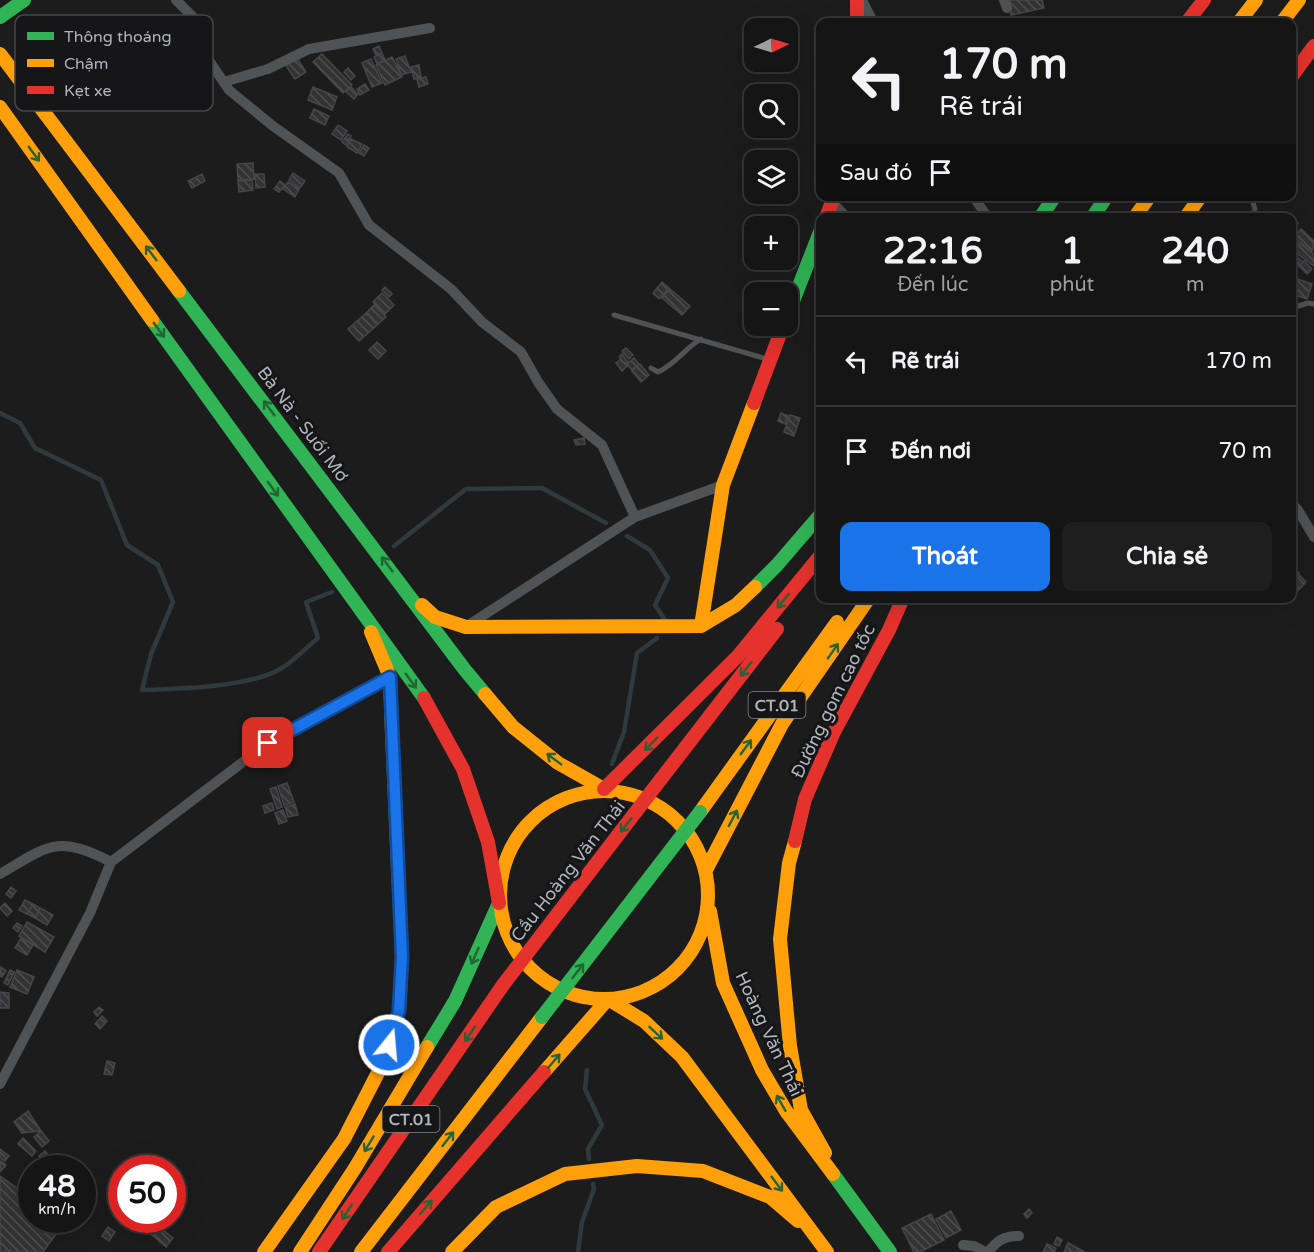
<!DOCTYPE html>
<html lang="vi">
<meta charset="utf-8">
<style>
body{margin:0;font-family:"Varela Round",sans-serif;background:#1e1e1e;color:#f1f3f6;height:100vh;display:flex;flex-direction:column;font-size:22px;white-space:nowrap}
*{box-sizing:border-box;margin:0}
p{font-size:20px;color:#9d9fa0}
.icon{flex:none;width:33px;height:33px;fill:none;stroke:currentColor;stroke-width:2;stroke-linecap:round;stroke-linejoin:round}
.map{position:relative;flex:1;overflow:hidden}
.side{position:absolute;left:816px;top:213px;width:480px;height:390px;display:flex;flex-direction:column;background:#151515;border-radius:12px;box-shadow:0 6px 24px #0002,0 0 0 2px #343434}
.side>*{flex:none}
.top-card{position:absolute;left:816px;top:18px;width:480px;height:183px;border-radius:12px;box-shadow:0 6px 24px #0002,0 0 0 2px #343434;background:#151515;color:#f1f3f6;overflow:hidden}
.needle{width:39px;rotate:85deg}
.controls{position:absolute;left:744px;top:18px;display:grid;gap:12px}
.controls a{display:grid;place-items:center;width:54px;height:54px;border-radius:12px;background:#151515;box-shadow:0 6px 24px #0002,0 0 0 2px #343434;font-size:30px}
.speed{position:absolute;left:18px;top:1155px;display:flex;gap:12px;font-size:30px;font-weight:700;text-align:center}
.speed>*{display:grid;place-content:center;width:78px;height:78px;border-radius:50%;background:#151515;box-shadow:0 6px 24px #0002,0 0 0 2px #343434;line-height:1}
.speed small{font-size:15px;font-weight:400}
.speed .limit{border:9px solid #d22;background:#fff;color:#111}
.pin{position:absolute;display:grid;place-items:center;width:51px;height:51px;color:#fff;margin:-26px;border-radius:12px;box-shadow:0 3px 9px #0006}
.me{position:absolute;width:66px;margin:-33px;rotate:17deg;stroke-linejoin:round;filter:drop-shadow(0 0 4px #0008)}
.turn{display:flex;align-items:center;gap:21px;height:126px;padding:0 24px;font-size:27px}
.turn .icon{width:78px;height:78px;stroke-width:2.5}
.turn b{display:block;font-size:42px;line-height:51px}
.then{display:flex;align-items:center;height:57px;padding:0 24px;background:#0003;gap:12px;font-size:22px}
.eta{display:flex;justify-content:space-evenly;align-items:center;height:102px;text-align:center}
.eta b{font-size:36px;font-weight:700;line-height:42px}
.action{display:flex;gap:12px;margin-top:auto;padding:12px 24px}
.action a{flex:1;height:69px;border-radius:12px;background:#1a73e8;color:#fff;font-size:24px;font-weight:700;line-height:69px;text-align:center}
.action a+a{background:#1e1e1e;color:#f1f3f6}
ul{padding:0;list-style:none}
li{display:flex;align-items:center;gap:18px;height:90px;padding:0 24px;border-top:2px solid #343434}
li div{flex:1}
li b{display:block;font-size:22px}
li em{font-style:normal}
.map>svg:first-child{display:block}
.lines{fill:none;stroke-linecap:round;stroke-linejoin:round}
.stream{stroke:#2e3a3e;stroke-width:4.5}
.building{fill:url(#building-back-hatch);stroke:#444648;stroke-width:1.5}
.lane{stroke:#505355;stroke-width:5}
.street{stroke:#505355;stroke-width:10}
.fast{stroke:#30b455;stroke-width:14}
.slow{stroke:#ff9f0a;stroke-width:14}
.jam{stroke:#e5322d;stroke-width:14}
.fast-bridge{stroke:#30b455;stroke-width:14}
.jam-bridge{stroke:#e5322d;stroke-width:14}
.oneway{stroke:#236536}
.route-casing{stroke:#114b97;stroke-width:15}
.route{stroke:#1a73e8;stroke-width:10}
.labels{text-anchor:middle;stroke-width:6;stroke-linejoin:round;paint-order:stroke}
.shield{fill:#161618;stroke:#80858b;stroke-width:1.5}
.shield-label{font-size:16px;font-weight:bold;fill:#aeb5bc}
.street-label{font-size:18px;fill:#aeb5bc;stroke:#161618}
.key{fill:#161618;stroke:#444649;stroke-width:1.5}
.key-label{font-size:16px;fill:#aeb5bc}
</style>
<div class="map">
<svg width="1314" height="1252" viewBox="0 0 1314 1252">
<defs>
<pattern id="building-back-hatch" width="6" height="6" patternUnits="userSpaceOnUse" patternTransform="scale(1.5)"><rect width="6" height="6" fill="#333334"/><path d="M-1 5l2 2M0 0l6 6M5-1l2 2" fill="none" stroke="#4e4e4f"/></pattern>
</defs>
<rect width="100%" height="100%" fill="#1c1c1c"/>
<g class="lines">
<path class="stream" d="M0 413 20 423 35 448 101 480 127 545 158 565 173 602 151 654 142 690C178 689 252 687 282 668 295 660 306 648 318 638L306 602 332 592
M627 536 650 550 668 578 655 605 665 620
M394 546 466 489 542 488 606 523
M612 764 624 732 637 653 657 638
M587 1070 585 1089 602 1125 588 1149 589 1159
M578 1252 582 1222 594 1189 593 1184"/>
</g>
<path class="building" d="M1008 0H1042L1044 8 1011 15Z
M379 46 382 53 376 55 373 49Z
M382 53 385 60 377 64 374 57Z
M322 54 352 85 343 93 313 62Z
M405 56 411 72 401 75 396 59Z
M392 57 402 77 385 85 376 65Z
M297 58 306 72 295 79 286 66Z
M371 59 382 83 372 87 362 63Z
M419 65 421 77 414 79 411 67Z
M348 68 355 76 351 80 344 72Z
M426 77 428 84 419 87 417 79Z
M365 84 369 90 360 95 357 89Z
M313 87 337 97 332 110 308 100Z
M351 87 358 94 354 99 346 92Z
M314 109 329 116 325 125 310 118Z
M338 125 347 131 341 140 332 134Z
M348 134 351 136 346 145 342 142Z
M351 139 362 144 357 153 347 147Z
M364 145 369 148 364 156 359 153Z
M253 163 254 179 238 180 237 164Z
M293 173 305 181 300 188 289 180Z
M202 174 205 181 192 188 188 181Z
M255 174H264L265 187 256 188Z
M252 180 253 190 239 192 238 181Z
M280 181 285 185 279 192 274 189Z
M288 182 299 189 295 197 283 189Z
M783 194 790 197 786 202 780 198Z
M1288 214 1298 223 1292 231V218H1285Z
M1301 229 1314 241 1312 252 1294 237Z
M1297 242 1314 254V266L1292 250Z
M1298 258 1303 262 1299 266 1294 263Z
M1304 261 1312 269 1307 274 1299 266Z
M1292 277 1312 284 1307 299 1292 294Z
M662 282 669 288 659 299 653 293Z
M385 287 392 294 389 297 382 290Z
M670 289 690 306 682 315 662 298Z
M382 293 394 305 385 314 373 302Z
M374 305 386 317 378 324 367 312Z
M366 313 377 325 359 341 348 329Z
M377 342 386 351 378 359 369 350Z
M626 348 633 355 629 359 622 351Z
M622 354 628 362 626 363 628 365 622 371 616 363 621 359 619 357Z
M634 358 639 364 632 370 627 364Z
M640 364 649 375 641 382 632 371Z
M781 413 788 416 785 424 778 421Z
M790 415 800 418 794 436 784 432Z
M584 438 585 444 576 445 574 440Z
M1292 566 1299 573 1292 581Z
M1299 575 1306 582 1292 597V583Z
M287 783 294 802 284 805 278 786Z
M276 787 282 807 277 809 270 789Z
M272 803 274 810 265 813 263 806Z
M295 804 298 815 288 817 285 807Z
M283 810 287 821 279 824 275 813Z
M11 887 16 891 11 898 6 894Z
M25 900 33 904 27 914 19 910Z
M5 903 12 911 7 916 0 908Z
M33 904 40 908 35 918 27 914Z
M40 908 53 915 47 925 35 918Z
M27 922 54 937 45 952 19 936Z
M17 923 22 926 18 932 13 928Z
M21 938 33 945 27 955 15 948Z
M1 967 6 971 2 977 0 976Z
M10 970 14 972 8 985 4 983Z
M17 970 34 977 27 994 10 987Z
M0 992 9 993V1008H0Z
M99 1007 103 1010 97 1016 94 1012Z
M102 1016 107 1021 100 1029 95 1024Z
M107 1061 115 1063 112 1075 104 1074Z
M28 1111 41 1131 22 1133 14 1122Z
M41 1131 49 1141 42 1147 34 1137Z
M23 1138 36 1151 32 1156 18 1144Z
M0 1149 9 1156 5 1161 0 1158Z
M45 1151 49 1156 43 1161 39 1156Z
M1 1161 6 1165 1 1171 0 1162Z
M0 1176 32 1199V1220H59L64 1223 43 1252H0Z
M1029 1209 1032 1213 1027 1218 1024 1214Z
M951 1211 961 1230 946 1238 936 1219Z
M931 1214 944 1240 920 1252H914L902 1228Z
M135 1220H140L135 1227 131 1224Z
M146 1220H150L173 1238 166 1247 141 1226Z
M108 1227 115 1232 109 1241 102 1236Z
M1057 1237 1062 1240 1059 1246 1054 1244Z
M1068 1243 1085 1252H1064Z
M1047 1244 1056 1248 1054 1252H1043Z"/>
<g class="lines">
<path class="lane" d="M1251 196 1255 209 1252 218
M1292 308 1308 303 1314 304
M614 315 767 359
M651 368 658 372C676 364 685 348 701 339"/>
<path class="street" d="M176 0 196 20 208 59 229 90 273 126 339 173 369 225 451 289 482 322 521 352 538 382 557 409 602 445 635 517 723 485
M862 0 873 22
M1004 0 1007 8
M224 82 268 69 309 49 430 28
M973 196 988 218
M832 202 847 218
M1292 504 1298 510 1314 537
M467 626 635 517
M0 874C48 846 57 834 111 862
M0 1084 90 913 111 862 268 743 390 677
M963 1245 974 1246 985 1252
M988 1252C998 1240 1004 1236 1019 1236"/>
<path class="fast" d="M0 17 24 0
M1040 218 1055 196
M1092 218 1107 196
M179 291 465 670 485 694
M788 314 820 232
M152 320 424 698
M755 587 777 565 820 515
M427 1047 455 1001 499 903
M388 1048 399 1011 402 957 392 733
M833 1174 890 1252"/>
<path class="slow" d="M1239 22 1256 0
M1282 22 1299 0
M0 54 179 291
M0 107 152 320
M1134 218 1150 196
M1185 218 1201 196
M422 605 435 617 466 627 701 626 736 605 755 587
M701 626 723 485 754 403
M371 632 390 677 392 733
M485 694 513 727 558 763 604 789
M500 895a104 104 0 1 1 208 0a104 104 0 1 1-208 0Z
M700 812 837 622
M795 841 789 863 780 939 790 1046 801 1110 825 1153
M706 870 782 724 869 598
M710 911 723 983 762 1070 786 1111 833 1174
M608 999 644 1021 682 1057 827 1252
M544 1072 608 999
M264 1252 344 1139 384 1061 388 1048
M300 1252 355 1168 427 1047
M361 1252 542 1017
M452 1252 496 1207 565 1174 637 1166 703 1171 770 1197 798 1221"/>
<path class="jam" d="M857 0V22
M1187 22 1204 0
M1292 76 1314 46
M826 218 834 196
M754 403 783 326
M424 698 463 769 488 842 499 903
M661 779 777 629
M604 789 738 656 820 556
M795 841 805 799 834 732 889 630 903 598
M319 1252 503 985
M388 1252 544 1072"/>
<path class="fast-bridge" d="M542 1017 700 812"/>
<path class="jam-bridge" d="M503 985 661 779"/>
</g>
<defs><path id="oneway-shaft" d="M-6 0H5M1.5-3L5.5 0L1.5 3" fill="none" stroke-width="1.6" stroke-linecap="round" stroke-linejoin="round" transform="scale(1.5)"/></defs>
<g class="oneway">
<use href="#oneway-shaft" transform="translate(34 154) rotate(54)"/>
<use href="#oneway-shaft" transform="translate(151 253) rotate(-127)"/>
<use href="#oneway-shaft" transform="translate(159 330) rotate(54)"/>
<use href="#oneway-shaft" transform="translate(269 408) rotate(-127)"/>
<use href="#oneway-shaft" transform="translate(273 489) rotate(54)"/>
<use href="#oneway-shaft" transform="translate(387 564) rotate(-127)"/>
<use href="#oneway-shaft" transform="translate(783 601) rotate(129)"/>
<use href="#oneway-shaft" transform="translate(833 651) rotate(-55)"/>
<use href="#oneway-shaft" transform="translate(746 669) rotate(128)"/>
<use href="#oneway-shaft" transform="translate(411 681) rotate(54)"/>
<use href="#oneway-shaft" transform="translate(651 744) rotate(135)"/>
<use href="#oneway-shaft" transform="translate(746 747) rotate(-54)"/>
<use href="#oneway-shaft" transform="translate(554 759) rotate(-143)"/>
<use href="#oneway-shaft" transform="translate(733 818) rotate(-62)"/>
<use href="#oneway-shaft" transform="translate(626 825) rotate(128)"/>
<use href="#oneway-shaft" transform="translate(475 956) rotate(114)"/>
<use href="#oneway-shaft" transform="translate(578 971) rotate(-52)"/>
<use href="#oneway-shaft" transform="translate(656 1033) rotate(43)"/>
<use href="#oneway-shaft" transform="translate(470 1034) rotate(124)"/>
<use href="#oneway-shaft" transform="translate(554 1061) rotate(-49)"/>
<use href="#oneway-shaft" transform="translate(781 1103) rotate(-120)"/>
<use href="#oneway-shaft" transform="translate(448 1139) rotate(-52)"/>
<use href="#oneway-shaft" transform="translate(369 1144) rotate(121)"/>
<use href="#oneway-shaft" transform="translate(777 1184) rotate(53)"/>
<use href="#oneway-shaft" transform="translate(426 1207) rotate(-49)"/>
<use href="#oneway-shaft" transform="translate(347 1212) rotate(124)"/>
</g>
<g class="lines">
<g class="route-casing">
<path id="route" d="M268 743 390 677 402 957 399 1011 389 1045"/>
</g>
<use href="#route" class="route"/>
</g>
<g class="labels">
<g class="shield">
<rect x="748.5" y="692" width="57" height="26" rx="4.5"/>
<rect x="382.5" y="1106" width="57" height="26" rx="4.5"/>
</g>
<g class="shield-label">
<text x="777" y="711">CT.01</text>
<text x="411" y="1125">CT.01</text>
</g>
<g class="street-label">
<text transform="translate(303 424) rotate(53)" y="6">Bà Nà - Suối Mơ</text>
<text transform="translate(833 701) rotate(-64)" y="6">Đường gom cao tốc</text>
<text transform="translate(568 871) rotate(-52)" y="6">Cầu Hoàng Văn Thái</text>
<text transform="translate(769 1034) rotate(65)" y="6">Hoàng Văn Thái</text>
</g>
</g>
<rect x="15" y="15" width="198" height="96" rx="9" class="key"/>
<rect x="27" y="32" width="27" height="8" fill="#30b455"/>
<rect x="27" y="59" width="27" height="8" fill="#ff9f0a"/>
<rect x="27" y="86" width="27" height="8" fill="#e5322d"/>
<g class="key-label">
<text x="64" y="42">Thông thoáng</text>
<text x="64" y="69">Chậm</text>
<text x="64" y="96">Kẹt xe</text>
</g>
</svg>
<div class="controls">
<a><svg class="needle" viewBox="-14 -14 28 28"><path d="M0-13l5 13h-10z" fill="#e53935"/><path d="M0 13l5-13h-10z" fill="#9d9fa0"/></svg></a>
<a><svg class="icon" aria-label="search" viewBox="0 0 24 24"><circle cx="10" cy="10" r="6"/><path d="M15 15l6 6"/></svg></a>
<a><svg class="icon" aria-label="layers" viewBox="0 0 24 24"><path d="M12 4l9 5-9 5-9-5zM3 14l9 5 9-5"/></svg></a>
<a>+</a>
<a>−</a>
</div>
<div class="speed"><div>48<small>km/h</small></div><div class="limit">50</div></div>
<div class="pin" style="left:268px;top:743px;background:#d93025"><svg class="icon" aria-label="arrive" viewBox="0 0 24 24"><path d="M6 21V4h12l-3 4 3 4H6"/></svg></div>
<svg class="me" style="left:389px;top:1045px" viewBox="-20 -20 40 40"><circle r="17" fill="#1a73e8" stroke="#fff" stroke-width="3"/><path d="M0-11L8 9 0 5-8 9z" fill="#fff"/></svg>
<div class="top-card">
<div class="turn"><svg class="icon" aria-label="left" viewBox="0 0 24 24"><path d="M17 20v-9H6M10 6l-5 5 5 5"/></svg><div><b>170 m</b>Rẽ trái</div></div>
<div class="then">Sau đó<svg class="icon" aria-label="arrive" viewBox="0 0 24 24"><path d="M6 21V4h12l-3 4 3 4H6"/></svg></div>
</div>
<section class="side">
<div class="eta">
<div><b>22:16</b><p>Đến lúc</p></div>
<div><b>1</b><p>phút</p></div>
<div><b>240</b><p>m</p></div>
</div>
<ul>
<li><svg class="icon" aria-label="left" viewBox="0 0 24 24"><path d="M17 20v-9H6M10 6l-5 5 5 5"/></svg><div><b>Rẽ trái</b></div><em>170 m</em></li>
<li><svg class="icon" aria-label="arrive" viewBox="0 0 24 24"><path d="M6 21V4h12l-3 4 3 4H6"/></svg><div><b>Đến nơi</b></div><em>70 m</em></li>
</ul>
<div class="action"><a>Thoát</a><a>Chia sẻ</a></div>
</section>
</div>
